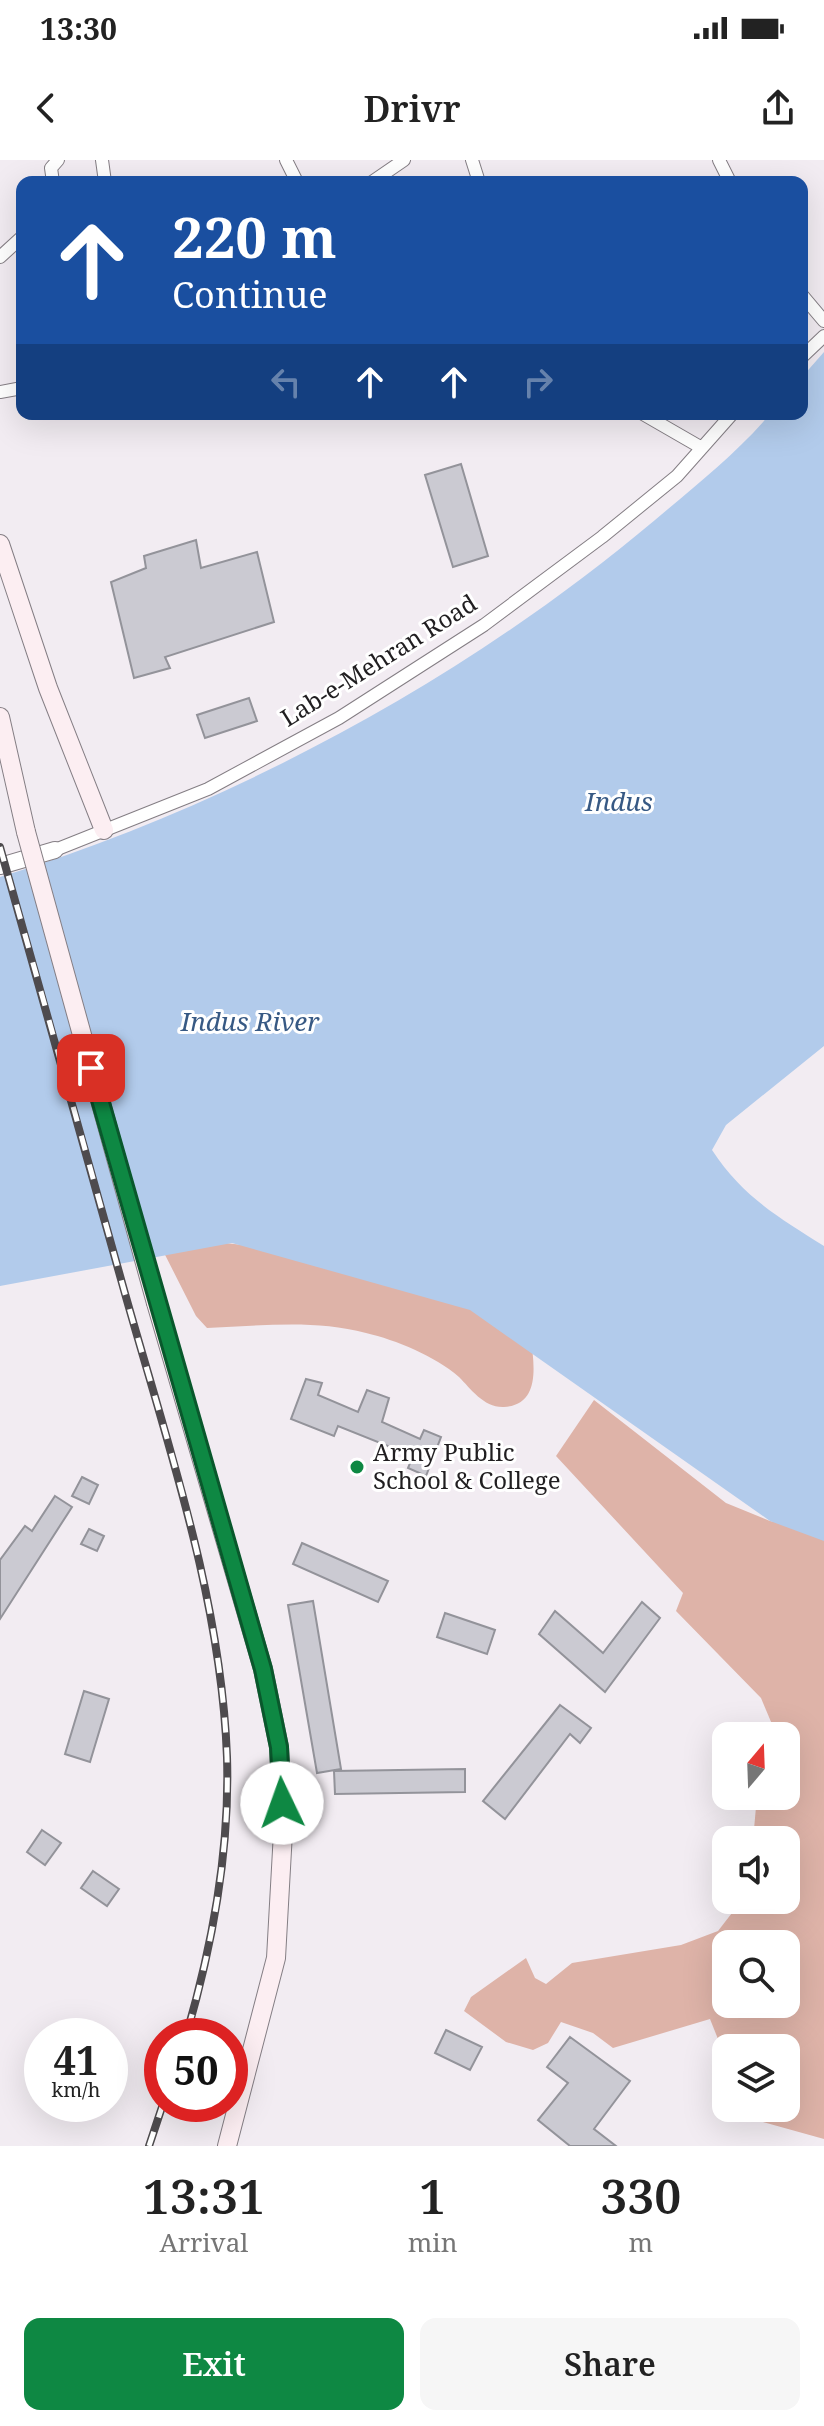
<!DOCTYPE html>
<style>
body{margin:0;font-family:"Noto Serif",serif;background:#f6f6f6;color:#222;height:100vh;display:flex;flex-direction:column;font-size:30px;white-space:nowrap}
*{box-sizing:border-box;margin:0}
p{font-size:26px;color:#767676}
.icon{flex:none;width:44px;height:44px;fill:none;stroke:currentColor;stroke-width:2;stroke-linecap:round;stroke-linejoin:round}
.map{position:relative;height:1986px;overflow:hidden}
.drawer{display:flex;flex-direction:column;background:#fff;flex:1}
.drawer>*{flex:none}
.banner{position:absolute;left:16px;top:16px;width:792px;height:244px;border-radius:16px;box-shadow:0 8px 32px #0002;background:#1a4fa0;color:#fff;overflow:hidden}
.needle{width:52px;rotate:19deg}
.tools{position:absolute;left:712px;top:1562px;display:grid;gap:16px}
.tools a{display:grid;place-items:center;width:88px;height:88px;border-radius:16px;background:#fff;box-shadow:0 8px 32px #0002;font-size:40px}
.speed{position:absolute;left:24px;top:1858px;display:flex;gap:16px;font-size:40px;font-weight:700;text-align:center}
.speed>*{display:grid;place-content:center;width:104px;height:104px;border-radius:50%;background:#fff;box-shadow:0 8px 32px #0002;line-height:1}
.speed small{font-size:20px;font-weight:400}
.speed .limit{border:12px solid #d22;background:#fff;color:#111}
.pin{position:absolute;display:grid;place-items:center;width:68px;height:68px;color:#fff;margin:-34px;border-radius:16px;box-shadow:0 4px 12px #0006}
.me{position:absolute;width:88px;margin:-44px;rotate:357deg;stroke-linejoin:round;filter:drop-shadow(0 0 6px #0008)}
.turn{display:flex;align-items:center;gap:28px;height:168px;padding:0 24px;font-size:36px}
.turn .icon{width:104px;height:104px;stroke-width:2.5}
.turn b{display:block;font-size:56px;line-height:68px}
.lanes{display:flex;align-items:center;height:76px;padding:0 24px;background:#0003;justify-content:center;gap:40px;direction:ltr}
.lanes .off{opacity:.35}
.eta{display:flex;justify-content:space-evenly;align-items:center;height:136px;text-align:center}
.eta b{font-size:48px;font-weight:600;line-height:56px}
.action{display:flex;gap:16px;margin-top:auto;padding:16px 24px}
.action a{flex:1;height:92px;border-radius:16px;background:#0e8843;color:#fff;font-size:32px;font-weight:600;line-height:92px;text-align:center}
.action a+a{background:#f6f6f6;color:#222}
.status{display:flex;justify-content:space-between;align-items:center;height:56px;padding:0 40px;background:#fff;direction:ltr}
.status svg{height:22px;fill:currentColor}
header{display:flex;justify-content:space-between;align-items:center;height:104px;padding:0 24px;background:#fff;font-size:36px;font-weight:600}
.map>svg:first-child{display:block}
.forest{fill:#deb3a8;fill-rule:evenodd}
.water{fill:#b2cbeb}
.building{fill:#cbcad2;stroke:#93939a;stroke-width:2}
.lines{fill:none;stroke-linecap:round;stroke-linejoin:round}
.minor-casing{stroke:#847e84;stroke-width:14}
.tertiary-casing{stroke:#847e84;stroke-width:18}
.secondary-casing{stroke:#847e84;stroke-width:20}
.minor{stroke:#fff;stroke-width:12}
.tertiary{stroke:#fff;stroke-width:16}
.secondary{stroke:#fceef2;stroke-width:18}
.rail-casing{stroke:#4e4b4e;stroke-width:8}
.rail{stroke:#fff;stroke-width:5;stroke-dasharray:15;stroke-linecap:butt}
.secondary-bridge-casing{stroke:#847e84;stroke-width:20;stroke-linecap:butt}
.secondary-bridge{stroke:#fceef2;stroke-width:18}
.route-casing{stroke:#09582c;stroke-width:20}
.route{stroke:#0e8843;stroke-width:14}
.poi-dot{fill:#0e8843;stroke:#fff;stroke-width:3}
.labels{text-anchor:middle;stroke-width:6;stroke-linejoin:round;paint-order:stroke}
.street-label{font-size:24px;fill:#201e20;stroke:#fff}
.poi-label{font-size:24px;fill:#201e20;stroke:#fff;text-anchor:start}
.water-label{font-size:26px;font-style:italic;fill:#375984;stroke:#fff}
</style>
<div class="status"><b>13:30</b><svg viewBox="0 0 49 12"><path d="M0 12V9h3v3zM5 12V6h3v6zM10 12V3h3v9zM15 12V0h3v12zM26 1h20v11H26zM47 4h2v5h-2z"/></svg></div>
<header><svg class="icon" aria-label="back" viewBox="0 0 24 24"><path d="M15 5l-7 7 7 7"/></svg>Drivr<svg class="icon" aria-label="share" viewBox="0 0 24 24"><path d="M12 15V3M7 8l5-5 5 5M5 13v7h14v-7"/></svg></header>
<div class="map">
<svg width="824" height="1986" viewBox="0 0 824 1986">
<rect width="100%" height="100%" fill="#f2ecf2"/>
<path class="forest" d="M155 1075 382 1101 531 1179C534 1204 541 1245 504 1247 484 1248 471 1229 459 1217 435 1196 396 1180 366 1173 314 1159 260 1166 207 1168L196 1156Z
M594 1240 726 1343 770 1361 824 1371V1979L756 1960 747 1948H786V1888H738L733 1879H718L710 1859 613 1888 593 1873 561 1862 548 1883 533 1890 506 1882 464 1851 471 1837 526 1798 535 1818 546 1824 572 1803 681 1785 718 1771 742 1740H786V1680H753L757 1636H786V1618L792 1614 786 1600V1576H777L761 1538 676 1451 683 1433 556 1296ZM726 1784H786V1844H726Z"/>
<path class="water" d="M824 192V886L726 965 712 990C743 1037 778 1057 824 1086V1381L770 1361 470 1150 232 1083 0 1126V717C235 644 466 519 655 360 695 326 736 294 770 254H802V217Z"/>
<path class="building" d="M461 304 488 396 453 407 425 315Z
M196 380 201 408 257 392 274 462 165 497 170 508 134 518 111 422 146 408 144 396Z
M249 538 257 561 205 578 197 555Z
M306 1219 322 1223 318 1235 358 1252 367 1230 389 1238 382 1262 420 1279 424 1270 441 1277 426 1316 408 1308 413 1296 338 1266 334 1276 291 1259Z
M82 1317 98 1325 89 1344 72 1336Z
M55 1336 72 1347 0 1459V1400L25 1366 32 1371Z
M89 1369 104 1376 97 1391 81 1384Z
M302 1383 388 1421 378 1442 293 1404Z
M313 1441 341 1609 317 1613 288 1445Z
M642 1442 660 1458 605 1532 539 1474 555 1451 603 1493Z
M445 1453 495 1470 487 1494 437 1477Z
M84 1531 109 1539 90 1602 65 1594Z
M560 1545 591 1568 580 1583 570 1574 505 1659 483 1641Z
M465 1609V1632L335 1634 334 1611Z
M42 1670 61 1683 45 1705 27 1692Z
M93 1711 119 1729 107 1746 81 1728Z
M446 1870 482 1887 470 1910 435 1893Z
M570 1877 630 1921 594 1969 616 1986H570L538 1960 568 1923 547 1907Z
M54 1944H93L88 1958Z"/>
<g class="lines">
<g class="minor-casing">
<path id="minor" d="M102 0 105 22
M286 0 297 22
M472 0 479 22
M719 0 730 22
M53 22 51 8 58 0
M372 22 404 0
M0 97 22 77
M802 135 824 161
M802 197 824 176
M0 232 22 228
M643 254 702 288
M55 690 208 629 339 558 484 465 602 377 677 316 732 254"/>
</g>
<g class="tertiary-casing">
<path id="tertiary" d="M0 706 55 690"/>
</g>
<g class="secondary-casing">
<path id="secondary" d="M0 384 48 528 104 670
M0 557 26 672
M156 1143 263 1509 279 1587 283 1672 276 1798 227 1986"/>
</g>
<use href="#minor" class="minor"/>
<use href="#tertiary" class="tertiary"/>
<use href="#secondary" class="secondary"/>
<g class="rail-casing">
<path id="rail" d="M0 687C42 834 83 982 124 1130 167 1283 221 1437 227 1597 230 1691 212 1787 186 1876
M149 1986 163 1944"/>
</g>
<use href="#rail" class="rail"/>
<g class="secondary-bridge-casing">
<path id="secondary-bridge" d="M26 672 156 1143"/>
</g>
<use href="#secondary-bridge" class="secondary-bridge"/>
</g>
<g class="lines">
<g class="route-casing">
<path id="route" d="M91 908 263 1509 279 1587 282 1643"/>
</g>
<use href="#route" class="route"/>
</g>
<circle class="poi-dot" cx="357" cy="1307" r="8"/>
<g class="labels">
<g class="street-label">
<text transform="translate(379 501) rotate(-32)" y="8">Lab-e-Mehran Road</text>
</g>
<g class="poi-label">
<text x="373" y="1301">Army Public<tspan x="373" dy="28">School &amp; College</tspan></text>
</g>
<g class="water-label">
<text x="619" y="651">Indus</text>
<text x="250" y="871">Indus River</text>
</g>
</g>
</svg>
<div class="tools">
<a><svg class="needle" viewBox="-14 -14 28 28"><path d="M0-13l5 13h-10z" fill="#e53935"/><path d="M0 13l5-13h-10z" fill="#767676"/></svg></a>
<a><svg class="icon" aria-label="sound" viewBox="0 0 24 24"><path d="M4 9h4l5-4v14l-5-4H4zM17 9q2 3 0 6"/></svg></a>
<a><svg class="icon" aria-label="search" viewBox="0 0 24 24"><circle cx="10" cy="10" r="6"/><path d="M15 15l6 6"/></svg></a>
<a><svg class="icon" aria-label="layers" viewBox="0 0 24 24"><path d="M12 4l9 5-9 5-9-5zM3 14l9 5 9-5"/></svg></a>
</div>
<div class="speed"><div>41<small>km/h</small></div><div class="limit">50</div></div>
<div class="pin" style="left:91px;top:908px;background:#d93025"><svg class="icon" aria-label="arrive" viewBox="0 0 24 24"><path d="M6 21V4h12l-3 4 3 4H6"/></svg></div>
<svg class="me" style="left:282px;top:1643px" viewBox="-20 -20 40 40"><circle r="19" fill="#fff"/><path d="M0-13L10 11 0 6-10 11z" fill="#0e8843"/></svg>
<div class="banner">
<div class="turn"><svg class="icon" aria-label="ahead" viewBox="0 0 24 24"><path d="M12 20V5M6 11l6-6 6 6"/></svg><div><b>220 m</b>Continue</div></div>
<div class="lanes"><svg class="icon off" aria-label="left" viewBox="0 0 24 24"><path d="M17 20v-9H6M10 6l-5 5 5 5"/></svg><svg class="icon" aria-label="ahead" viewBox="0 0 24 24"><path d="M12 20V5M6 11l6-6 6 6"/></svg><svg class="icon" aria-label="ahead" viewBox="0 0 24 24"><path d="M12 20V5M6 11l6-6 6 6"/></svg><svg class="icon off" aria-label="right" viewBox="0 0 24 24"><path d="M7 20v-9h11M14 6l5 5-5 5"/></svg></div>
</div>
</div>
<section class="drawer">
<div class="eta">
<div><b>13:31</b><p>Arrival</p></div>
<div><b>1</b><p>min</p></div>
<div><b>330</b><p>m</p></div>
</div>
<div class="action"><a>Exit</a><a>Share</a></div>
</section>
